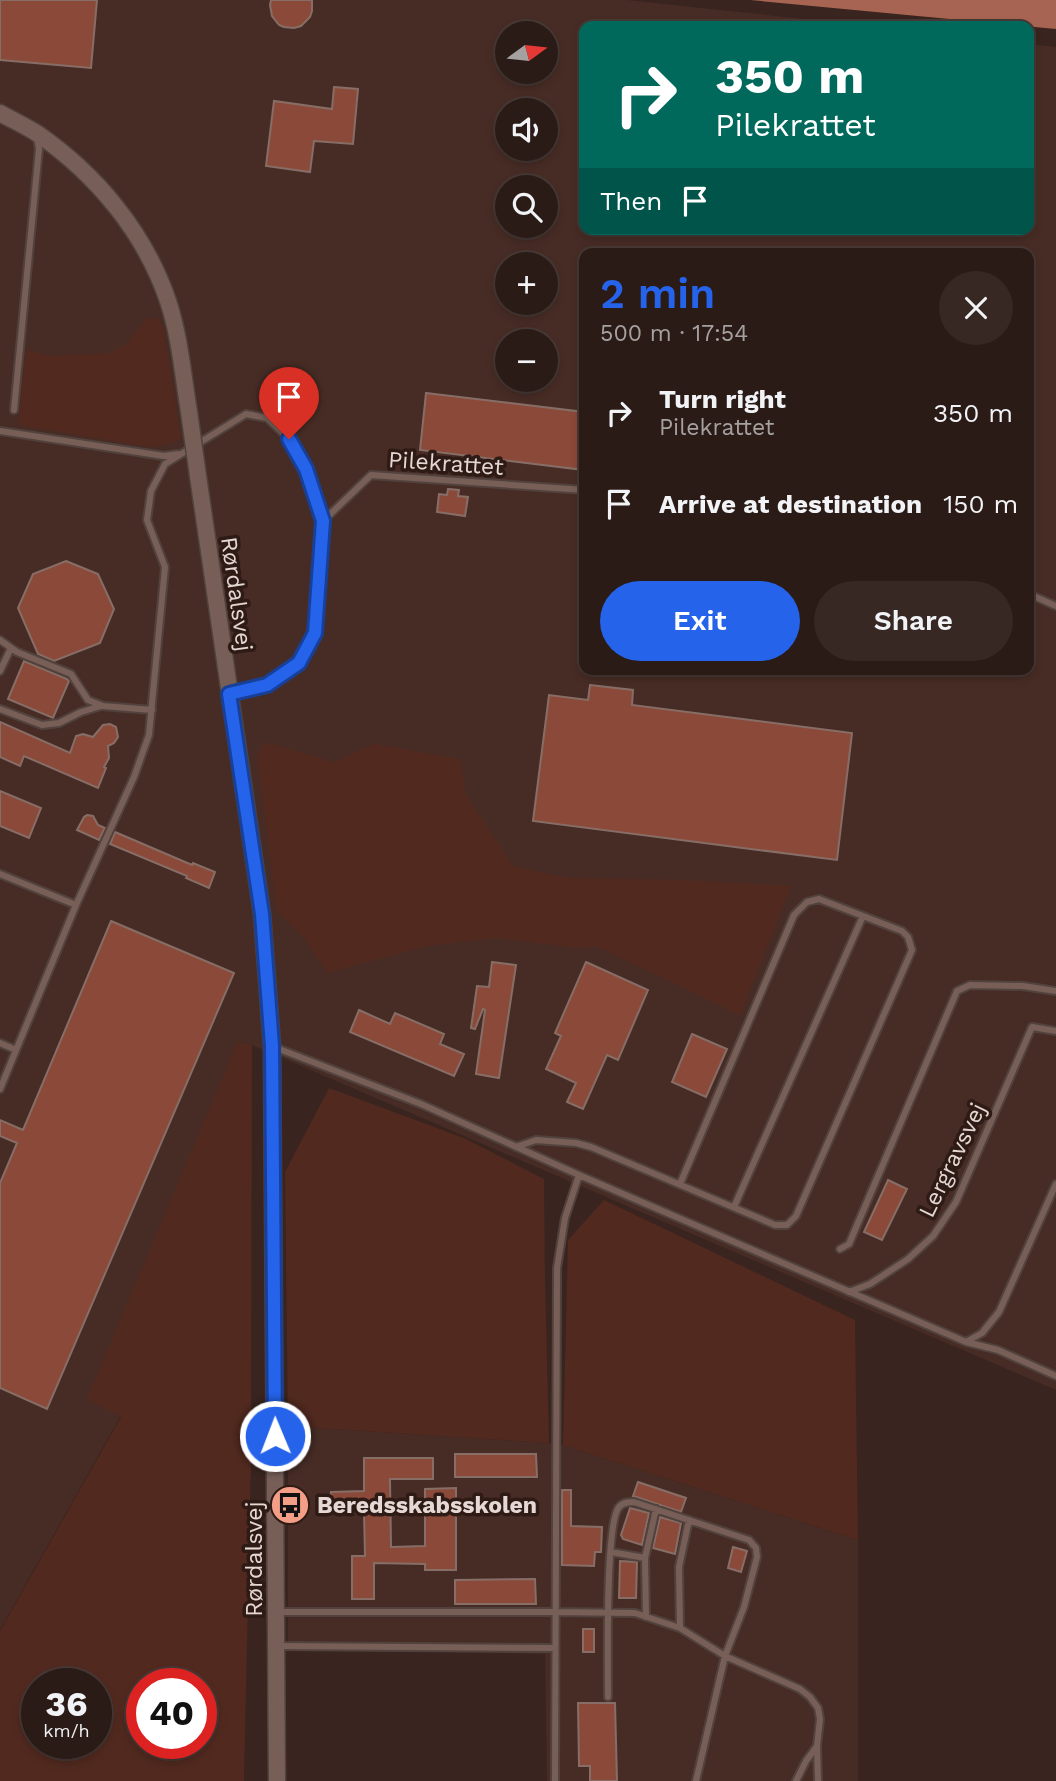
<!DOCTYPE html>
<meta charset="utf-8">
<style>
body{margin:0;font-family:"Work Sans",sans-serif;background:#372824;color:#f1f3f6;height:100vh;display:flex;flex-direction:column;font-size:26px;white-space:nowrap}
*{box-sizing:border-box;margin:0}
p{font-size:23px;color:#a6a1a1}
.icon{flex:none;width:38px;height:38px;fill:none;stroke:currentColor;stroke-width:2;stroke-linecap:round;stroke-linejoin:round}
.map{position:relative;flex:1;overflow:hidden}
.side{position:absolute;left:579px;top:248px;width:455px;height:427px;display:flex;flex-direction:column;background:#2b1b17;border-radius:14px;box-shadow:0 4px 10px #0003,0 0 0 2px #473936}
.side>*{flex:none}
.hud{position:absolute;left:579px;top:21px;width:455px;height:214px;border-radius:14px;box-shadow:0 4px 10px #0003,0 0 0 2px #473936;background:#00695c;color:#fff;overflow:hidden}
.needle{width:46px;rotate:75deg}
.tools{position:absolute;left:495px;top:21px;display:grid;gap:14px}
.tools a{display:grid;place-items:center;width:63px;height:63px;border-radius:50%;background:#2b1b17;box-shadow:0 4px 10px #0003,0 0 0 2px #473936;font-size:35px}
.speed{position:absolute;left:21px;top:1668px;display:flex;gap:14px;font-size:35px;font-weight:700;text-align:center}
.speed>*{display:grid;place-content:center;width:91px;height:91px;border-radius:50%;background:#2b1b17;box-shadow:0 4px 10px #0003,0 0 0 2px #473936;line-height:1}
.speed small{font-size:18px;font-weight:400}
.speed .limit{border:10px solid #d22;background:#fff;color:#111}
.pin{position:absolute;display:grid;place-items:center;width:60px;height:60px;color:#fff;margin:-72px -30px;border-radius:50% 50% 50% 0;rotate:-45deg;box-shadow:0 0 7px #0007}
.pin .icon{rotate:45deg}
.me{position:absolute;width:77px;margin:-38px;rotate:359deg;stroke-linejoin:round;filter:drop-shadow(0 0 5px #0008)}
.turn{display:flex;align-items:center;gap:24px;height:147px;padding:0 21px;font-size:32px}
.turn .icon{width:91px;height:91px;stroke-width:2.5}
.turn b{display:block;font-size:49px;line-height:60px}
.then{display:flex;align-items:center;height:66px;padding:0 21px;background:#0003;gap:14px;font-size:26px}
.round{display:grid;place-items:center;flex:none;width:74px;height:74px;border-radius:37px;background:#372824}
.summary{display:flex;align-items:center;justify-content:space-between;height:119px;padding:0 21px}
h1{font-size:42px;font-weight:600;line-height:52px;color:#2563eb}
.action{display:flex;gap:14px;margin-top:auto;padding:14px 21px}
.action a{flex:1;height:80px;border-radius:42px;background:#2563eb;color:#fff;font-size:28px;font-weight:600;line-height:80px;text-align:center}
.action a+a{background:#372824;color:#f1f3f6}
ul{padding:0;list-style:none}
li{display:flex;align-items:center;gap:21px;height:91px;padding:0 21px}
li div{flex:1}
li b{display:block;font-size:26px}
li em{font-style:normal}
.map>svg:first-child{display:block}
.built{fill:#472c25;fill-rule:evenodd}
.green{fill:#51291f;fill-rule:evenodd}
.water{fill:#a86452}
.building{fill:#8b4a39;stroke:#866e67;stroke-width:2}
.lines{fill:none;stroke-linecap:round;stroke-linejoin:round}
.service-casing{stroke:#52423d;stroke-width:10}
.tertiary-casing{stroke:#52423d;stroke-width:19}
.service{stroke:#775f58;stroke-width:6}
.tertiary{stroke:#775f58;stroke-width:16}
.tertiary-bridge-casing{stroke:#52423d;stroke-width:19;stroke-linecap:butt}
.tertiary-bridge{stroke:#775f58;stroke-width:16}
.route-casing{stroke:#184099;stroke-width:18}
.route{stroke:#2563eb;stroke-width:12}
.labels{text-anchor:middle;stroke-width:7;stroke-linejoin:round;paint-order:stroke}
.street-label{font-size:23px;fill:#e5d7d3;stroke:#2e1b15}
.poi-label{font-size:23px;font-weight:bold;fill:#e5d7d3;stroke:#2e1b15;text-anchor:start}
</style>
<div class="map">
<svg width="1056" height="1781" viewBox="0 0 1056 1781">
<rect width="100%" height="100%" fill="#39241f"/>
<path class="built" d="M0 0H627L868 26H584V229H1029V44L1056 47V1390L252 1045 238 1041 123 1412 0 1630ZM508 33H546V72H508ZM508 110H546V149H508ZM508 187H546V226H508ZM584 254H1029V670H584ZM508 264H546V303H508ZM508 341H546V380H508Z
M288 1426 549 1443 563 1445 858 1540V1781H547L545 1654 288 1649Z"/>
<path class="green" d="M158 318 163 326 181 439 169 444 148 447 18 425 26 350 52 356 110 353 126 344 146 319Z
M265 742 334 762 375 744 460 759 466 795 513 866 569 878 684 880 791 886 740 1015 596 946 578 948 495 938 427 946 327 973 304 938 277 911 257 756Z
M238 1041 252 1045 251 1462 244 1781H0V1631L121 1417 87 1399ZM37 1684H96V1743H37ZM142 1684H201V1743H142Z
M329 1088 464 1138 544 1179 545 1278 549 1443 288 1426 285 1172Z
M604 1200 855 1320 858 1540 563 1445 568 1240Z"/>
<path class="water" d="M750 0H1056V29Z"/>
<path class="building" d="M0 0H97L91 68 0 60Z
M271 0H312V11L310 17 301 26 294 28 284 27 279 25 272 16 270 5Z
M334 87 358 89 353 144 314 141 310 172 266 166 274 101 332 109Z
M426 393 584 412V470L420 450Z
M448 489 459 490 458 496 468 497 465 516 437 512 439 494 447 495Z
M66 561 98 574 114 609 100 643 54 661 38 654 18 608 33 574Z
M24 661 67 679 69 681 53 718 8 699Z
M590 685 633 690 632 705 852 733 837 860 533 821 549 695 588 700Z
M0 722 70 753 76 736 83 734 93 737 103 725 110 724 116 727 118 737 114 743 108 746 109 758 104 767 106 768 98 788 24 756 20 766 0 757Z
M0 791 41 808 29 838 0 826Z
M87 815 93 816 98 825 105 828 99 840 77 830 84 817Z
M115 832 192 865 193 863 215 872 209 888 186 878 187 876 110 844Z
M111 921 234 973 47 1409 0 1388V1183L17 1143 0 1136V1120L23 1130Z
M492 962 516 965 499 1078 476 1074 485 1010 483 1009 475 1029 471 1028 477 986 489 987Z
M586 962 648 990 618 1060 607 1055 583 1109 567 1102 576 1083 546 1069 561 1036 555 1033Z
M359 1010 390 1024 395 1013 444 1034 440 1044 464 1054 454 1076 350 1032Z
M692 1034 727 1049 706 1097 672 1082Z
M888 1180 907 1189 882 1240 864 1232Z
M455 1454H536L537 1477H455Z
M364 1458H433V1479H390L391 1547 425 1546V1489L456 1488V1570H425V1564L374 1563V1599H352V1556H365L364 1513 332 1512 331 1492 364 1491Z
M638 1482 686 1498 681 1512 633 1496Z
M562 1490H571V1526L602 1527 601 1552H595L594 1566 562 1565Z
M630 1508 649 1513 642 1545 623 1539 621 1535Z
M660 1517 681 1523 675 1554 653 1548Z
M733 1547 747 1551 741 1572 728 1568Z
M620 1561 637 1562 636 1598H619Z
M535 1579 536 1604H455V1580Z
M583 1629H594V1652H583Z
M578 1703H615L617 1781H590V1766H579Z"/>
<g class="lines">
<g class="service-casing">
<path id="service" d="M14 410 39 149 37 138
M0 431 164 456 178 454
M323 521 371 475 584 490
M1029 594 1056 606
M0 640 17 652 71 674 88 700 103 706 152 710
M0 671 11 648
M0 709 42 725 59 723 81 712 101 706
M0 874 76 905
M0 1043 16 1050
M274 1047 421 1104 579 1175 966 1342
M0 1089 76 905 134 777 149 735 165 567 147 520 151 491 165 464 246 414 267 418 289 439 306 469 323 521 315 633 299 663 267 685 231 694
M516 1147 536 1140 576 1143 591 1147 775 1225H787L796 1216 912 950 908 937 902 931 819 899 807 902 794 915 680 1184
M1056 1184 999 1312 982 1333 966 1342 998 1350 1056 1376
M734 1207 863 916
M840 1249 849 1244 957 991 970 985 1023 986 1056 991
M849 1292 870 1284 908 1259 933 1236 956 1202 1032 1027 1056 1031
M611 1552 645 1558
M277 1612H554L635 1613 680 1628 725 1656 800 1689 810 1697 818 1708 820 1719 817 1746 818 1781
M646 1617 645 1558 656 1509
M680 1628 679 1567 689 1520
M277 1646 554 1648
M608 1697C608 1668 605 1524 619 1507 623 1502 629 1502 634 1502L749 1540 756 1548 757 1557 744 1607 725 1656 696 1781
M555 1781 557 1268 565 1218 579 1175
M796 1781 806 1761 817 1746"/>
</g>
<g class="tertiary-casing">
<path id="tertiary" d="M0 113C12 120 26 126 38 134 97 175 145 233 168 301 180 337 183 376 189 412
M198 476 262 914 272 1046 277 1781"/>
</g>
<use href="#service" class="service"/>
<use href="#tertiary" class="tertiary"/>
<g class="tertiary-bridge-casing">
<path id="tertiary-bridge" d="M189 412 198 476"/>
</g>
<use href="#tertiary-bridge" class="tertiary-bridge"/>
</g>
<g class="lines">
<g class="route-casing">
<path id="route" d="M275 1436 272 1046 262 914 229 694 267 685 299 663 315 633 323 521 306 469 289 439"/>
</g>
<use href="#route" class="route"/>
</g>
<defs>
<g id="bus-disc" transform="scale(2.0125)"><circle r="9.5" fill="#f49e87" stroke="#2e1b15"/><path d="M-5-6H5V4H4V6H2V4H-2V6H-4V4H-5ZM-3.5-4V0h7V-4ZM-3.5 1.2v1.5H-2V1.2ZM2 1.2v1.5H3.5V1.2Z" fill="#111"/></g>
</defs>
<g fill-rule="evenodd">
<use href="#bus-disc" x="290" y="1505"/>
</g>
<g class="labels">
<g class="street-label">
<text transform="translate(446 463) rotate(4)" y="8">Pilekrattet</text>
<text transform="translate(237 594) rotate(82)" y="8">Rørdalsvej</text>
<text transform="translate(952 1160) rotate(-64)" y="8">Lergravsvej</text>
<text transform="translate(254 1559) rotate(-90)" y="8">Rørdalsvej</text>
</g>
<g class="poi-label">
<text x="317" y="1513">Beredsskabsskolen</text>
</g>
</g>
</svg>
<div class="tools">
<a><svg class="needle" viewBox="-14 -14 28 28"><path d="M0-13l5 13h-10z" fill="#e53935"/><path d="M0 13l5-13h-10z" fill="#a6a1a1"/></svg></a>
<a><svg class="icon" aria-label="sound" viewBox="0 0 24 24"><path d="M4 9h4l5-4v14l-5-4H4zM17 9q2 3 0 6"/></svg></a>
<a><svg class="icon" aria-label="search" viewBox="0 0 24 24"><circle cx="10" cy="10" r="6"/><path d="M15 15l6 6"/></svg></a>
<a>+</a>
<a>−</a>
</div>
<div class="speed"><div>36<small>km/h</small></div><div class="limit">40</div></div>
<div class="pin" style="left:289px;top:439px;background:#d93025"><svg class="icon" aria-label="arrive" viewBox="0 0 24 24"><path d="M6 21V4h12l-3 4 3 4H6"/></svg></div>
<svg class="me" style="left:275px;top:1436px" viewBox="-20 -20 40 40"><circle r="17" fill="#2563eb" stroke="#fff" stroke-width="3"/><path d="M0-11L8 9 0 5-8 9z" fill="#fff"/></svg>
<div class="hud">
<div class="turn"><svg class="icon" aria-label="right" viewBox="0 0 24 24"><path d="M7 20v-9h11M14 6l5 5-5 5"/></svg><div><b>350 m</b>Pilekrattet</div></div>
<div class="then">Then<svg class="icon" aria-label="arrive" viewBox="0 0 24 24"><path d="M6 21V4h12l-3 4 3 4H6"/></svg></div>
</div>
<section class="side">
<div class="summary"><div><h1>2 min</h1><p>500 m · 17:54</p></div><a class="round"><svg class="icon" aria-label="close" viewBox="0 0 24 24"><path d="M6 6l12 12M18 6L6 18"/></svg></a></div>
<ul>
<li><svg class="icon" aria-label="right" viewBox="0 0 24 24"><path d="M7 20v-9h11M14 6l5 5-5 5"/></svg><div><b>Turn right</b><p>Pilekrattet</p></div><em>350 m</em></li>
<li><svg class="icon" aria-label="arrive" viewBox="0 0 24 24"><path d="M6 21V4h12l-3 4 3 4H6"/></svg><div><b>Arrive at destination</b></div><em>150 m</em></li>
</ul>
<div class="action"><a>Exit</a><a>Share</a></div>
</section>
</div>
